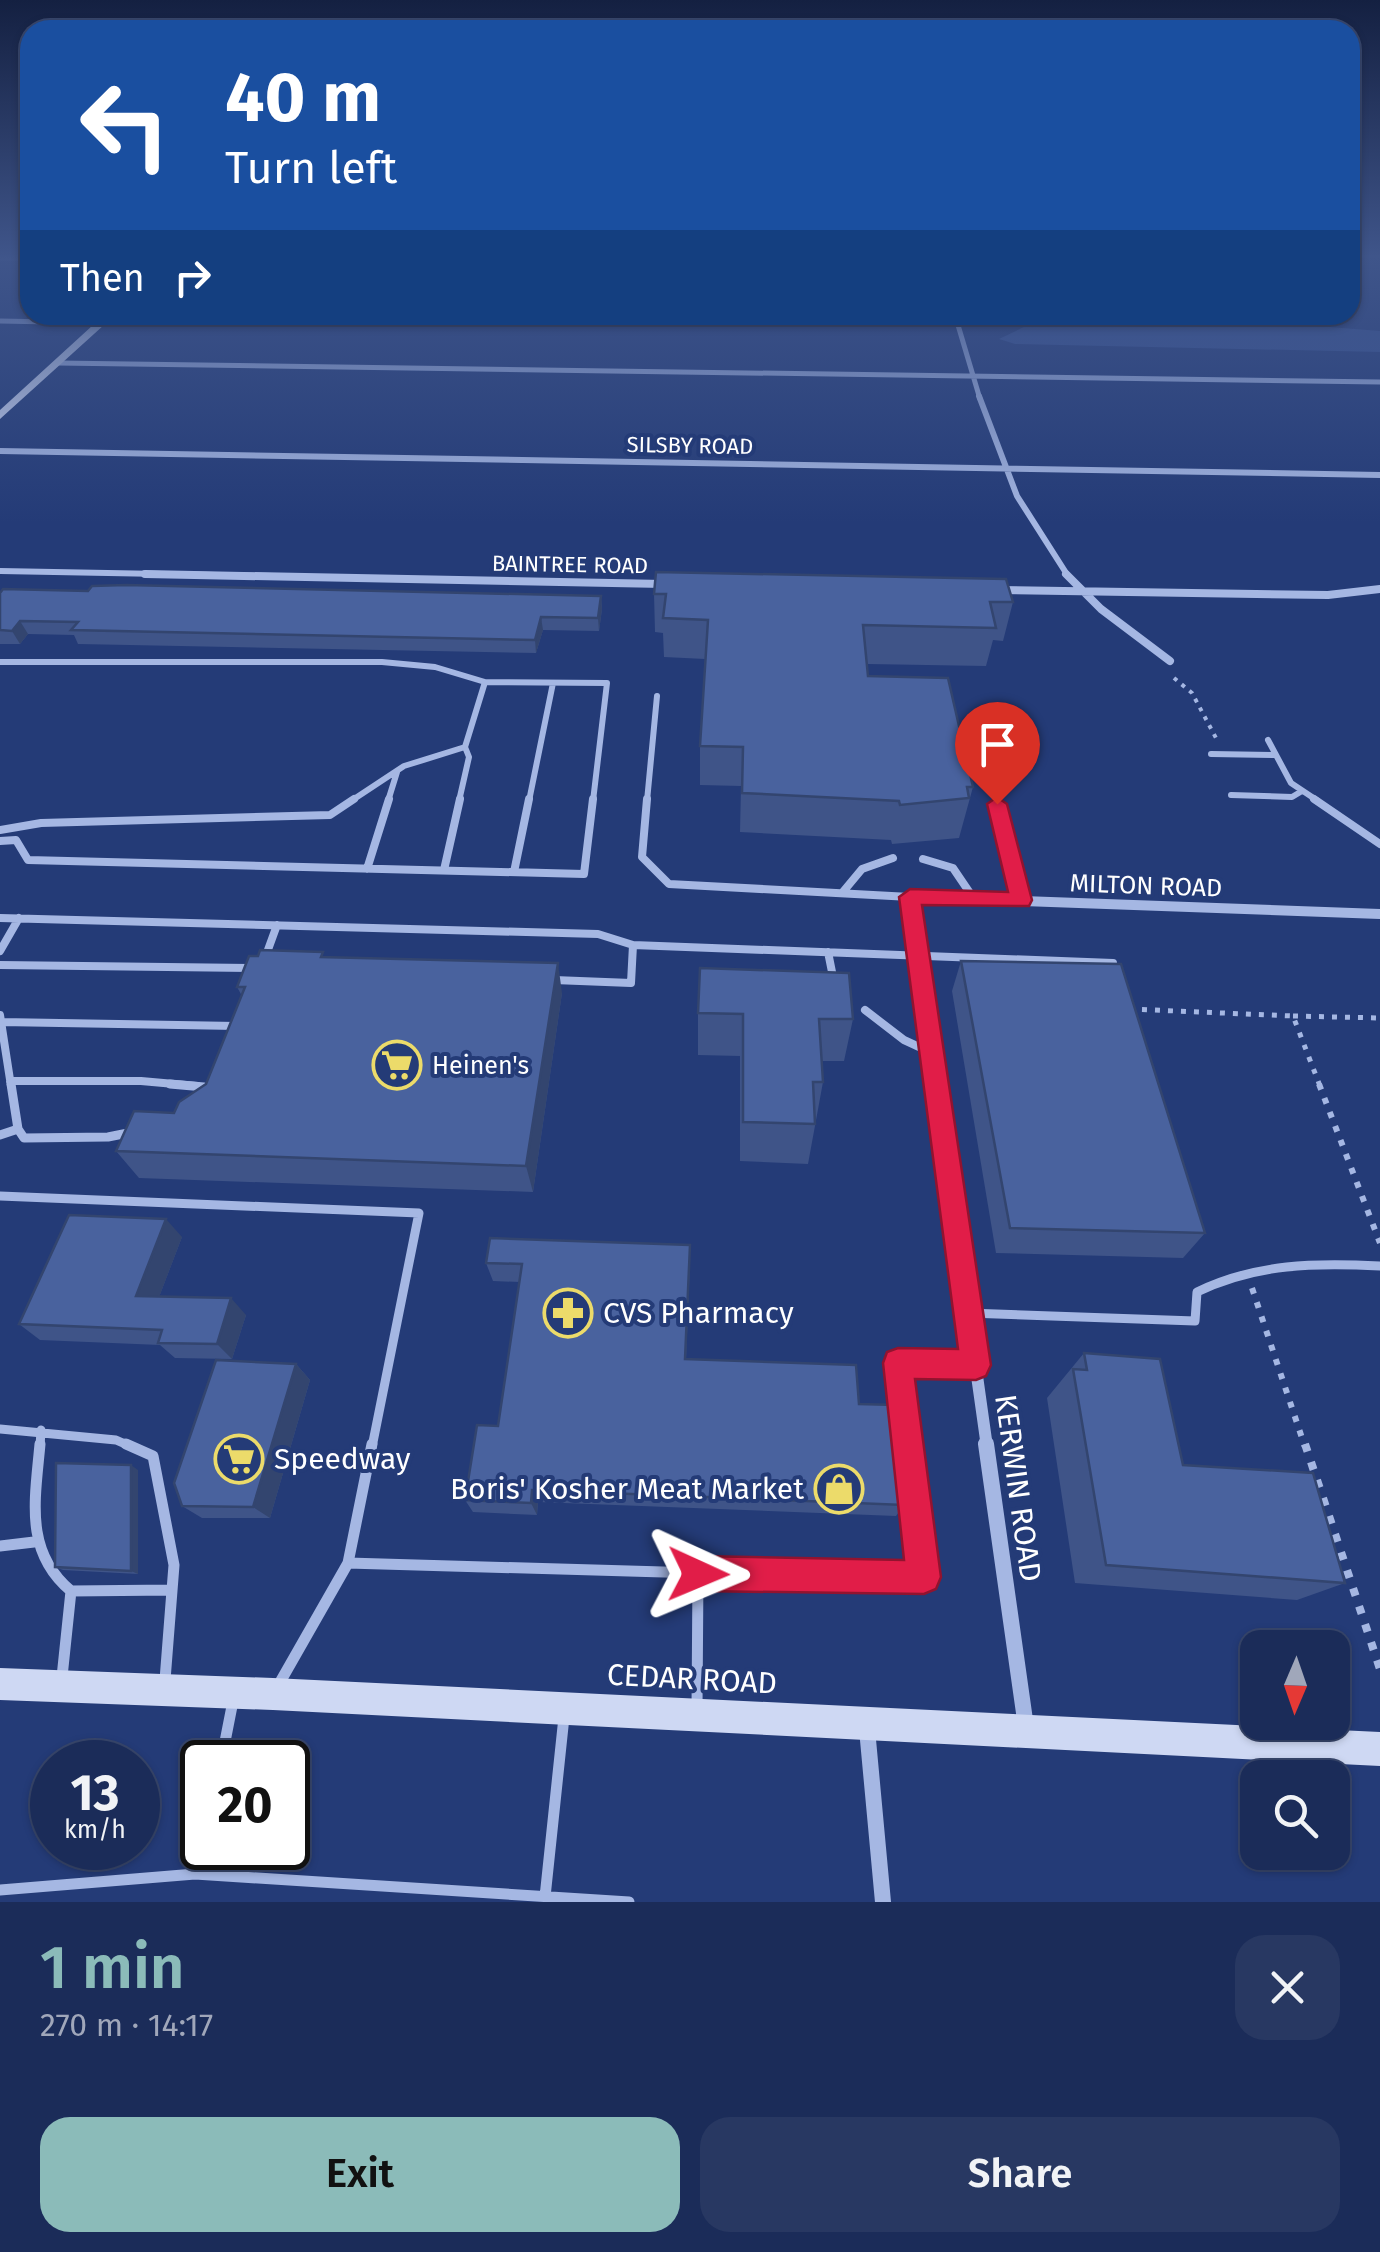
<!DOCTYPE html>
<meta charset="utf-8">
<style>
body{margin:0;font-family:"Fira Sans",sans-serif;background:#283862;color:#f1f3f6;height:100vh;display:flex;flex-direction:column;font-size:38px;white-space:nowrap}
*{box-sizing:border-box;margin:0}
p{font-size:32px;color:#a0a7ba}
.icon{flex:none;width:55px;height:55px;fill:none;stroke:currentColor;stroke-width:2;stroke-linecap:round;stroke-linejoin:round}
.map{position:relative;height:1902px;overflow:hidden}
.sheet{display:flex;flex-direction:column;background:#1b2c59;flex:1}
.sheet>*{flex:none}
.banner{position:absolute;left:20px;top:20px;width:1340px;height:305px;border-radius:30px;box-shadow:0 2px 8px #0004,0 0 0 2px #39486f;background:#1a4fa0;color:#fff;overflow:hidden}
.needle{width:65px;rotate:182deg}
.tools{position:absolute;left:1240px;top:1630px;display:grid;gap:20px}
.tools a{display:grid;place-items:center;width:110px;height:110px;border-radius:20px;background:#1b2c59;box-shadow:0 2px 8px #0004,0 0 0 2px #39486f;font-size:50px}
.speed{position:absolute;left:30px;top:1740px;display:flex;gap:20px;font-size:50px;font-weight:700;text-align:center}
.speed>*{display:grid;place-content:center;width:130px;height:130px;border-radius:50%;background:#1b2c59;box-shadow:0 2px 8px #0004,0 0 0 2px #39486f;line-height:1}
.speed small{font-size:25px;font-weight:400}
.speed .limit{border:5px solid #111;border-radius:15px;background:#fff;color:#111}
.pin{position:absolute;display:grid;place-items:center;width:85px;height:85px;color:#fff;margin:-102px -42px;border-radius:50% 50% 50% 0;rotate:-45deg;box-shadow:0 0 10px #0007}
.pin .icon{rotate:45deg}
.me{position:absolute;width:110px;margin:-55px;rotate:91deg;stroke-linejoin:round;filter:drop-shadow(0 0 8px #0008)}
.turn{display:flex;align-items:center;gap:35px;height:210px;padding:0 40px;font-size:45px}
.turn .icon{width:130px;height:130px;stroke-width:2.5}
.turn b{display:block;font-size:70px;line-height:85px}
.then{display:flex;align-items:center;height:95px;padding:0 40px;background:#0003;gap:20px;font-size:38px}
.round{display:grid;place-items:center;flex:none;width:105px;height:105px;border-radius:30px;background:#283862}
.headline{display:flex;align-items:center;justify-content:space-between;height:170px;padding:0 40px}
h1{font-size:60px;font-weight:600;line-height:75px;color:#8bbbb9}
.primary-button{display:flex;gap:20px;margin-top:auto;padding:20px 40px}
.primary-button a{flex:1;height:115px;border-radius:30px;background:#8bbbb9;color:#111;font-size:40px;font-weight:600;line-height:115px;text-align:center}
.primary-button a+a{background:#283862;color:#f1f3f6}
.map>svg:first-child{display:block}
.green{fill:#385394}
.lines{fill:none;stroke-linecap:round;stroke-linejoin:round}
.path-far3{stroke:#a5b7e3;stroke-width:4;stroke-dasharray:4 6;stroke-linecap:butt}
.path-far2{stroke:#a5b7e3;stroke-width:5;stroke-dasharray:5 8;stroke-linecap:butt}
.path-far1{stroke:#a5b7e3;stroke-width:6;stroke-dasharray:6 9;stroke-linecap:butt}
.path{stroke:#a5b7e3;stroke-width:8;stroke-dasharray:8 11;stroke-linecap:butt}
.service-far3{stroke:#a5b7e3;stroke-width:6}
.service-far2{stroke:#a5b7e3;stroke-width:8}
.service-far1{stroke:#a5b7e3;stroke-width:9}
.service{stroke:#a5b7e3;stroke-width:11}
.minor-far5{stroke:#a5b7e3;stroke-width:5}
.minor-far4{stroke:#a5b7e3;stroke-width:6}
.minor-far3{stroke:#a5b7e3;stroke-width:8}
.minor-far2{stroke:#a5b7e3;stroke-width:10}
.minor-far1{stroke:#a5b7e3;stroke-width:12}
.minor{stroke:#a5b7e3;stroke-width:16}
.secondary{fill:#ced8f3;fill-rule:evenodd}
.wall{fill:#3f5488}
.shaded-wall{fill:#33456f}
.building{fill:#49629e;stroke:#33456f;stroke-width:2.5}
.route{fill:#e11d48;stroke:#92132f;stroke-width:2.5}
.labels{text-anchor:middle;stroke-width:8;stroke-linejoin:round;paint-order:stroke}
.far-street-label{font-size:22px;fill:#fff;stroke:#243b77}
.street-label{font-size:25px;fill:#fff;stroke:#243b77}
.poi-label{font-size:25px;fill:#fff;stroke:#243b77;text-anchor:start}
.near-poi-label{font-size:30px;fill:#fff;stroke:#243b77;text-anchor:start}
.near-street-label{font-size:30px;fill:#fff;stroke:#243b77}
</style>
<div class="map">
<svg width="1380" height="1902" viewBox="0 0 1380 1902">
<rect width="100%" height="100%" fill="#243b77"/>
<path class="green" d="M1049 315H1225L1231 319 1380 331V352L1015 344 999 339Z"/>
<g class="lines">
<path class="path-far3" d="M1174 678 1192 693 1216 738"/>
<path class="path-far2" d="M1129 1009 1293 1016 1320 1086
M1293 1016 1380 1018"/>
<path class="path-far1" d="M1319 1084 1380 1243
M1252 1288 1305 1447"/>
<path class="path" d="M1305 1444 1380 1669"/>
<path class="service-far3" d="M0 662H382L435 667 485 682
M1268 740 1291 783 1318 801
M1211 754 1276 755
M1231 795 1292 797 1302 791
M351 801 404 766 465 747
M388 801 397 772
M459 801 469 757 465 747 485 682 607 683 593 801
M529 801 553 683
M647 801 657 696"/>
<path class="service-far2" d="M647 799 642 857 669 884 910 897
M1314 799 1380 844
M997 804 1021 900
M0 830 41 823 330 815 354 799
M0 841 16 840 28 860 584 874 593 799
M923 859 953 868 974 899
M367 869 389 799
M444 870 460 799
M514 872 529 799
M842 893 862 869 893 858
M0 918 598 934 633 945 1113 963
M0 951 19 918
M828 952 834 982
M265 958 277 925
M0 965 250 968
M554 980 631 983 633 945
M865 1010 904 1040 930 1052
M0 1015 11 1086
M1 1022 237 1026
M10 1081H141L197 1086"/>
<path class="service-far1" d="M11 1084 18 1129 24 1138 108 1137 133 1132
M170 1084 204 1087
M0 1135 18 1129
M0 1196 419 1213 372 1447
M968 1313 1195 1321 1197 1292C1257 1263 1315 1263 1380 1266
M0 1429 116 1440 132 1447
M40 1447 41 1430
M908 1447 898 1363 976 1365"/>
<path class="service" d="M40 1444C35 1500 24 1552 71 1591L62 1677
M126 1444 153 1456 174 1565 165 1680
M0 1546 34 1542
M348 1563 698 1573 697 1708
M698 1573 923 1577 908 1444
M71 1591 172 1590
M279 1684 348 1563 372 1444
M221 1762 233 1701
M195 1874 202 1847
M0 1890 195 1874 629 1902
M545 1897 564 1717"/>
<path class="minor-far5" d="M0 258H30
M955 315 980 399
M0 321 102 323
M58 363 1380 382"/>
<path class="minor-far4" d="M979 396 1017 496 1068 576
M0 451 1380 475
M0 571 273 576"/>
<path class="minor-far3" d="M145 574 664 584
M1066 574 1101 609 1170 661
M996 590 1328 595 1380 589"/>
<path class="minor-far2" d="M936 1086 910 897 1380 914"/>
<path class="minor-far1" d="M936 1084 987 1447"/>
<path class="minor" d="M986 1444 1026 1727
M867 1729 883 1902"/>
<path class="secondary" d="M104 315H115L0 419V410Z
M0 1668 273 1678 1380 1732V1766L273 1710 0 1700Z"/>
</g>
<path class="wall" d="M0 593 601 596 602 609 599 631 543 630 536 653 78 644 74 635 28 634 20 644H0Z
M654 594 1013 602 1003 641 993 640 986 666 867 664 868 676 973 787 959 838 892 844 891 840 740 832 741 786 700 785V746L705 659 664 657 663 633 655 632Z
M325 957 562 993 533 1192 139 1178 116 1151 174 1113 206 1084 242 996 237 987Z
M961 961 1205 1233 1183 1258 996 1253 952 991Z
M698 1013 853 1019 844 1061H822L823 1082 808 1164 740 1161V1056L698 1055Z
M182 1237 159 1297 246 1315 232 1359 175 1358 160 1345 40 1340 19 1324Z
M486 1263 690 1264 686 1359 859 1404 904 1505 896 1516 538 1502 537 1515 473 1512 465 1500 498 1426 520 1282 493 1281Z
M1084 1353 1183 1465 1345 1583 1297 1600 1075 1583 1047 1398Z
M296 1364 310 1380 270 1518H202L182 1506Z
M138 1470V1574L63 1570 55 1567Z"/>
<path class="shaded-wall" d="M601 596 602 609 599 631 598 618Z
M541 617 543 630 536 653 535 640Z
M20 621 28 634 20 644 12 631Z
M558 963 562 993 533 1192 526 1166Z
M166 1219 182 1237 153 1313 136 1296Z
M231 1298 246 1315 232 1359 217 1344Z
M296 1364 310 1380 270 1518 253 1507Z
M131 1465 138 1470V1574L131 1571Z
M532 1490 538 1502 537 1515 531 1503Z"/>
<path class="building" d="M656 572 1006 579 1013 602H990L996 628 863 625 868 676 948 678 973 787H967L969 798 900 805 899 801 742 793 743 747 700 746 708 620 663 618 666 594H654Z
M126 585 601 596 598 618 541 617 535 640 71 630 78 622 20 621 12 631 0 630V593L3 589 88 591 92 586Z
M260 950 323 952 321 957 558 963 526 1166 116 1151 134 1111 174 1113 179 1102 206 1084 245 987H237L249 956H258Z
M961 961 1121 964 1205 1233 1010 1228Z
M700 968 849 973 853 1019H819L823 1082H813L815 1124 743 1122V1014L698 1013Z
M69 1215 166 1219 136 1296 231 1298 217 1344 158 1343 162 1330 19 1324Z
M490 1238 690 1245 685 1359 856 1365 859 1404 896 1405 904 1505 532 1490 531 1503 465 1500 477 1425 498 1426 522 1264 486 1263Z
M1084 1353 1160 1359 1183 1465 1313 1473 1345 1583 1106 1565 1073 1369 1087 1370Z
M216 1360 296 1364 253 1507 182 1506 174 1483Z
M56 1463 131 1465V1571L55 1567Z"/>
<linearGradient id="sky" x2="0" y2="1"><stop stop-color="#142041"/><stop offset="0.49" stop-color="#3f558a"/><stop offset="1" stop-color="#3f558a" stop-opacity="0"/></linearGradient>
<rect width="1380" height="523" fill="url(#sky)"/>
<path class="route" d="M997 797 1007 804 1032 900 1029 906 922 905 991 1365 986 1376 976 1380 915 1379 941 1577 936 1589 924 1594 698 1591 686 1586 681 1574 686 1561 698 1556 904 1560 883 1363 887 1352 898 1348 958 1349 899 897 910 889 1008 892 987 804Z"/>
<defs>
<g id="supermarket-ring" transform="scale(2.5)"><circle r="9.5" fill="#243b77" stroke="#ecdb6a" stroke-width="1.5"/><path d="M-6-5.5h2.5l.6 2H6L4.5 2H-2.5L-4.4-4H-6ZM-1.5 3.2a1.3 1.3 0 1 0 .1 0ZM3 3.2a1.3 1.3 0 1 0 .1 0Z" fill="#ecdb6a"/></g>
<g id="pharmacy-ring" transform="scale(2.5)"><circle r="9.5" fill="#243b77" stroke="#ecdb6a" stroke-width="1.5"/><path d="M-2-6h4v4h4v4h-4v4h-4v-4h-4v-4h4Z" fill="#ecdb6a"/></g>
<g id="shop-ring" transform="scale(2.5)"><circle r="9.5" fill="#243b77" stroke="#ecdb6a" stroke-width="1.5"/><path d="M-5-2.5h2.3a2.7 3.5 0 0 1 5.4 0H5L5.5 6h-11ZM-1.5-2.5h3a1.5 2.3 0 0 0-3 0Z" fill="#ecdb6a"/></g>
</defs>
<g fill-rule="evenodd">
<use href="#supermarket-ring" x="397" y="1065"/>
<use href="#pharmacy-ring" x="568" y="1313"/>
<use href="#supermarket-ring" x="239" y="1459"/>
<use href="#shop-ring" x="839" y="1489"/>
</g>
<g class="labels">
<g class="far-street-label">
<text transform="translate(690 445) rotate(1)" y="8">SILSBY ROAD</text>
<text transform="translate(570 564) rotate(1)" y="8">BAINTREE ROAD</text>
</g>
<g class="street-label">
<text transform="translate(1146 885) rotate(2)" y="9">MILTON ROAD</text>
</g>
<g class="poi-label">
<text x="432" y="1074">Heinen's</text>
</g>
<g class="near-poi-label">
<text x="603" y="1323">CVS Pharmacy</text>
<text x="274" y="1469">Speedway</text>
<text x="804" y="1499" text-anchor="end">Boris' Kosher Meat Market</text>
</g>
<g class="near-street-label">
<text transform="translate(1018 1488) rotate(82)" y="10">KERWIN ROAD</text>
<text transform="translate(692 1679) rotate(3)" y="10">CEDAR ROAD</text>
</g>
</g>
</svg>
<div class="tools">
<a><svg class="needle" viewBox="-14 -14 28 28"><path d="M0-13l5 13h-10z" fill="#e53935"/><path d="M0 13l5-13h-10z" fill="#a0a7ba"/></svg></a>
<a><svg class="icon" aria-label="search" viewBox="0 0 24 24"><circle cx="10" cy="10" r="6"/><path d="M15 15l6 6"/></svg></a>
</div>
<div class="speed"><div>13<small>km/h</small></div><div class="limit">20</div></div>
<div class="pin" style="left:997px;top:804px;background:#d93025"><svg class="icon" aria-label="arrive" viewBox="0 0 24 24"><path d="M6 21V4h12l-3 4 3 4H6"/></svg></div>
<svg class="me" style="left:698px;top:1574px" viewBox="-20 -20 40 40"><path d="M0-17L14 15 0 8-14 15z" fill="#e11d48" stroke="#fff" stroke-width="4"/></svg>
<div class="banner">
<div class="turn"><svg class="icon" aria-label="left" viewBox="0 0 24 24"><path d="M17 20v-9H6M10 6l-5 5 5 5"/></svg><div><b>40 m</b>Turn left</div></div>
<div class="then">Then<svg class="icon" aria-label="right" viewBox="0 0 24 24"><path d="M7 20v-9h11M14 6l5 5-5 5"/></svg></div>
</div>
</div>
<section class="sheet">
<div class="headline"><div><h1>1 min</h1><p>270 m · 14:17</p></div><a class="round"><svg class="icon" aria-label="close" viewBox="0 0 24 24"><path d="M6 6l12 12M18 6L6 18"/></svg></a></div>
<div class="primary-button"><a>Exit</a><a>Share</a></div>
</section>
